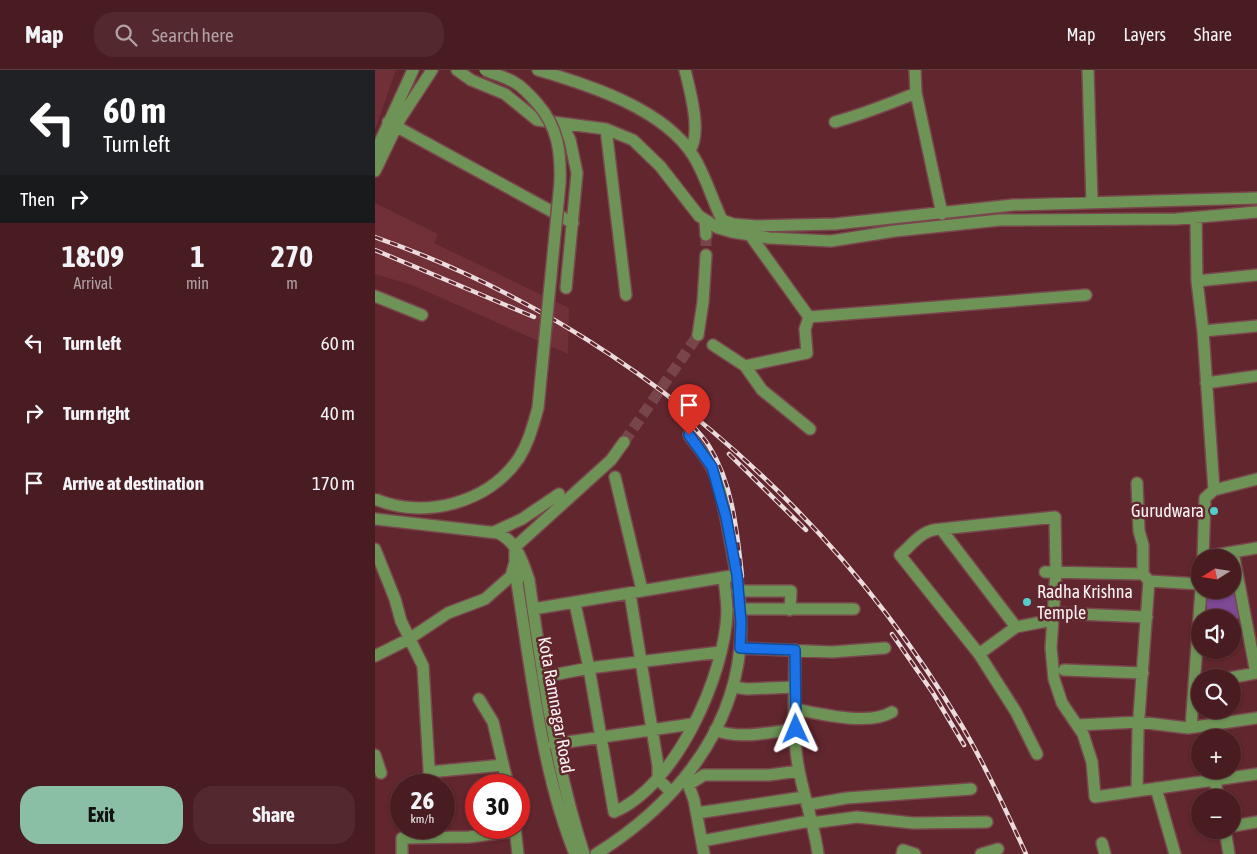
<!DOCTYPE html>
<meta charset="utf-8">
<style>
body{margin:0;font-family:"Asap Condensed",sans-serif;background:#53292f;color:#f1f3f6;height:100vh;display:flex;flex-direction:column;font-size:19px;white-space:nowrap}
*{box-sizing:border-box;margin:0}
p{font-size:16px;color:#b1a1a5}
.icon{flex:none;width:28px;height:28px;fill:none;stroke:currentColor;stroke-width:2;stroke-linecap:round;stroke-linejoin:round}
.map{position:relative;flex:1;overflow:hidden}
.side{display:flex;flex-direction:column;background:#491c22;width:375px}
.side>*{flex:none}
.banner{background:#202124;color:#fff;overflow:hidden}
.needle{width:32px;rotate:258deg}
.tools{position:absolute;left:816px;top:479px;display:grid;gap:10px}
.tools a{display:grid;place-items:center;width:50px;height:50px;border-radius:50%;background:#491c22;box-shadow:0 1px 4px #0004,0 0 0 1px #613a40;font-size:25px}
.speed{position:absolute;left:15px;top:704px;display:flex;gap:10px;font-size:25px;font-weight:700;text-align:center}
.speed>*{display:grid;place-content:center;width:65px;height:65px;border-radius:50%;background:#491c22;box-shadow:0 1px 4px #0004,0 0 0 1px #613a40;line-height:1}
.speed small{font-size:12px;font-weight:400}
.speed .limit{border:8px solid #d22;background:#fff;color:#111}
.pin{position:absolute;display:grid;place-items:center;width:42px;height:42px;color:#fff;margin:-51px -21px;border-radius:50% 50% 50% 0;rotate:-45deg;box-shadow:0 0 5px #0007}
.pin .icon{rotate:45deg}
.me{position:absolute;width:55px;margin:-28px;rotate:359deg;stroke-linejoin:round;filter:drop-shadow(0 0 4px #0008)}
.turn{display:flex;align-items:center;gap:18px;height:105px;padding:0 20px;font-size:22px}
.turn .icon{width:65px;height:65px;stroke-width:2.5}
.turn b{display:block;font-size:35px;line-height:42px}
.then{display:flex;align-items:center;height:48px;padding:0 20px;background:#0003;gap:10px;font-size:19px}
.eta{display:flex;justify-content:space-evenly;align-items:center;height:85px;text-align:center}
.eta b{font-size:30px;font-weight:700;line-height:35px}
.button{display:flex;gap:10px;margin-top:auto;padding:10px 20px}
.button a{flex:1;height:58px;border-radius:20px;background:#8abfa5;color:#111;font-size:20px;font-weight:700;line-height:58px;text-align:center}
.button a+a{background:#53292f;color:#f1f3f6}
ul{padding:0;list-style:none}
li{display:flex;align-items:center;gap:15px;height:70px;padding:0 20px}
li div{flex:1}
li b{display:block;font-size:19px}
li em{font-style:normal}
header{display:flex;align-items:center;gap:30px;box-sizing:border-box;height:70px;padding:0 25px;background:#491c22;border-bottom:1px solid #613a40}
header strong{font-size:24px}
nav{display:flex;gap:28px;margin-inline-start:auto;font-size:18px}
.search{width:350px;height:45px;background:#53292f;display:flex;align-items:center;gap:12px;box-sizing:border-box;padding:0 18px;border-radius:20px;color:#b1a1a5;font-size:19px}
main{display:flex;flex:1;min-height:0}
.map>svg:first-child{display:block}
.built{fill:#712f38}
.green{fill:#7e4895}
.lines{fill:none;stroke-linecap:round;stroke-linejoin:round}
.minor-tunnel{stroke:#78454b;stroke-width:11;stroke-dasharray:11 5.5;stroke-linecap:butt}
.minor-casing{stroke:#79474d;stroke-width:14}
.minor{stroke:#6d9456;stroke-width:11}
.rail-casing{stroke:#eadcdd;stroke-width:4.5}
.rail{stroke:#61262e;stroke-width:2.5;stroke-dasharray:8;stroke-linecap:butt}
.minor-bridge-casing{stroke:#79474d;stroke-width:14;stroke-linecap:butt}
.minor-bridge{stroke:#6d9456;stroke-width:11}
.route-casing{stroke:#114b97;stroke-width:12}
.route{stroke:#1a73e8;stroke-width:9}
.poi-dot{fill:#52cdcc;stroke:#61262e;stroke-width:2}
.labels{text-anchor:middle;stroke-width:5;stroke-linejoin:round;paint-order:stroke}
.poi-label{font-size:18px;fill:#faf2f2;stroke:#61262e;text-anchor:end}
.street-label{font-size:18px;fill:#faf2f2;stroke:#61262e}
</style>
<header>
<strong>Map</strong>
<div class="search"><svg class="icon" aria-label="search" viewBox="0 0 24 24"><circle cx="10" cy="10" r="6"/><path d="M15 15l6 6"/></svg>Search here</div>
<nav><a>Map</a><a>Layers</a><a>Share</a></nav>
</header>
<main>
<section class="side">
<div class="banner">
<div class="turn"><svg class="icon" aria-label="left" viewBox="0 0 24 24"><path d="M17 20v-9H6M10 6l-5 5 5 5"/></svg><div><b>60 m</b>Turn left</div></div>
<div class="then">Then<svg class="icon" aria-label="right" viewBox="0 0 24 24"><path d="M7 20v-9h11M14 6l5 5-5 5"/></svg></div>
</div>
<div class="eta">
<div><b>18:09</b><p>Arrival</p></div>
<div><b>1</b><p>min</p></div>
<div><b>270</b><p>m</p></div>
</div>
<ul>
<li><svg class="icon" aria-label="left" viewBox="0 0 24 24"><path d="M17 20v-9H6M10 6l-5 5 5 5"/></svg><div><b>Turn left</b></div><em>60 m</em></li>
<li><svg class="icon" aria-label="right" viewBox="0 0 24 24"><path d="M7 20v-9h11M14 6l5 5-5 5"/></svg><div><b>Turn right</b></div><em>40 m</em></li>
<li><svg class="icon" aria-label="arrive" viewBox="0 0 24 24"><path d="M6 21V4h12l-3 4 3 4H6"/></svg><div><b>Arrive at destination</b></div><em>170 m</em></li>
</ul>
<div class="button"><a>Exit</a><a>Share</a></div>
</section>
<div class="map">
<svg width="882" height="784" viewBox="0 0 882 784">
<rect width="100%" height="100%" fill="#61262e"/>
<path class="built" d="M0 0H21L0 60Z
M0 133 63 164 59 173 194 238 193 284 37 215 0 204Z"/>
<path class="green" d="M858 509 865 549 832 544V520H858Z"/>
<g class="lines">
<path class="minor-tunnel" d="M331 165V185
M249 372 323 265"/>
<g class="minor-casing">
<path id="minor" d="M82 0 96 10 130 24 162 50 231 59 258 70 285 96 324 146 343 158 357 162 394 168 456 171 520 161 625 150 801 149 882 142
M163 0C214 15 290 39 319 87 331 107 337 129 347 150L358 154 382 156 460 154 638 135 882 128
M310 0C315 21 327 62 315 80
M540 0 541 23 567 144
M713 0 717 133
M13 52 198 153
M460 52C488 44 514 34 541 23
M187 54 195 70 202 103 191 218
M231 59 251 225
M0 83 38 0
M0 101 25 49 57 0
M821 148 822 211 828 261
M330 150 331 165
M822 211 882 205
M0 226 47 245
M434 247 711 225
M323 265 328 232 331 185
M338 275 370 296 387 320 435 359
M370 296 432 283 430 259 434 247 375 165
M831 313 882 306
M240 407 267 520
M762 413 764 461 768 475V504
M839 420 882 409
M0 449 123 463C142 472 148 492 154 510 167 603 180 695 209 784
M566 459C547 459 538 474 525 485L604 584 641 642 662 684
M119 462 147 449 184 424
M0 479 20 529 26 551 48 596 55 715
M858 482 881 603
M828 487 882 478
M828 488 830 428 839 420 828 261 882 256
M145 498 142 513C156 600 167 703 200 784
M670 502 768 504 774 511 763 660 762 721
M774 511 825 514
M362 521H416L415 540
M255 524 283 696V709L296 722
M200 534 214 598 239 742C300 717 350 606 352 542 352 531 350 519 349 508
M158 539 356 506
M364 539H479
M677 543 772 547
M677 550 641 557 566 459 680 447 681 502 676 578 679 609 687 633 708 664 717 692 720 727 882 704
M365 578 457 582 510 578
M420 580C420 613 417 663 423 695 428 725 439 753 443 784
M604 584 641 557
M0 586 34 569 73 543 110 529 136 506 140 492V477L236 390 249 372
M689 600 768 603
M168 607 214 598 345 582
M854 608 882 603
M358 617 372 619 420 617
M104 629 118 652 133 715
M420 639C446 644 494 656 517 642
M703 655 764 652 813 658 882 648
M816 657 826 520
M340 660C364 670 396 662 421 659
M179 674 317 654
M0 685 6 703
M54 702 128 695
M311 708 319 730 329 784
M840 710 843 728
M313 715 329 705H394L424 701
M781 718 800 784
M432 735 472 728 596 719
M322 743 429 727
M858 756 882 752
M140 758 143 784
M850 760 854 784
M327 771 429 752H444L482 747 538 753 612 752
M727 773 730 784
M27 784V768L94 767 140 761
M221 784C295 738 356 668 365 578 368 546 363 511 357 480 353 459 346 413 336 396 330 385 321 375 314 365
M527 784 528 780 540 784
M606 784 623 779"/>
</g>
<use href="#minor" class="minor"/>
<g class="rail-casing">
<path id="rail" d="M0 167C246 254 454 432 587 656 611 697 631 740 651 784
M0 180 159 247
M306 344C315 354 327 364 334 376 358 414 362 462 367 506
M354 384 431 460
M517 564 558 623 589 675"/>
</g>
<use href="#rail" class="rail"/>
<g class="minor-bridge-casing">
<path id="minor-bridge" d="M0 429C49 450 114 433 144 388 154 372 158 355 163 338L185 113C186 82 183 57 162 33 155 25 148 17 139 12 130 7 119 4 110 0"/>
</g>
<use href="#minor-bridge" class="minor-bridge"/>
</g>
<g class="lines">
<g class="route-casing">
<path id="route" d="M314 365 337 397 351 447 362 505 366 552 365 578 420 580 421 659"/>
</g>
<use href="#route" class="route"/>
</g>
<g class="poi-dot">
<circle cx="839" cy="441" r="5"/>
<circle cx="652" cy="532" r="5"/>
</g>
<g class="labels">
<g class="poi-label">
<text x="829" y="447">Gurudwara</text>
<text x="662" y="528" text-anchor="start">Radha Krishna<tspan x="662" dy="21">Temple</tspan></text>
</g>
<g class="street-label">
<text transform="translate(181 635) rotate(80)" y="6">Kota Ramnagar Road</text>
</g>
</g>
</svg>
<div class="tools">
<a><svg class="needle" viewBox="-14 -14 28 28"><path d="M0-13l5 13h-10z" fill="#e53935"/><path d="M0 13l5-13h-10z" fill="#b1a1a5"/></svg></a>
<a><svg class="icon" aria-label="sound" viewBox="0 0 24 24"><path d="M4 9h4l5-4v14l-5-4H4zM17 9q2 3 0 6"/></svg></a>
<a><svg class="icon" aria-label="search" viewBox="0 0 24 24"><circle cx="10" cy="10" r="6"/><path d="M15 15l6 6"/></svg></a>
<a>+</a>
<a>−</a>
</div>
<div class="speed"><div>26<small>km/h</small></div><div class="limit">30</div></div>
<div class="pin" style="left:314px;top:365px;background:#d93025"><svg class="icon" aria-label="arrive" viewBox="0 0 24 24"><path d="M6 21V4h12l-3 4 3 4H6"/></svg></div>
<svg class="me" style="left:421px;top:659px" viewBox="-20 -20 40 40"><path d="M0-17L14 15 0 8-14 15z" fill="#1a73e8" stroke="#fff" stroke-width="4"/></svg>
</div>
</main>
